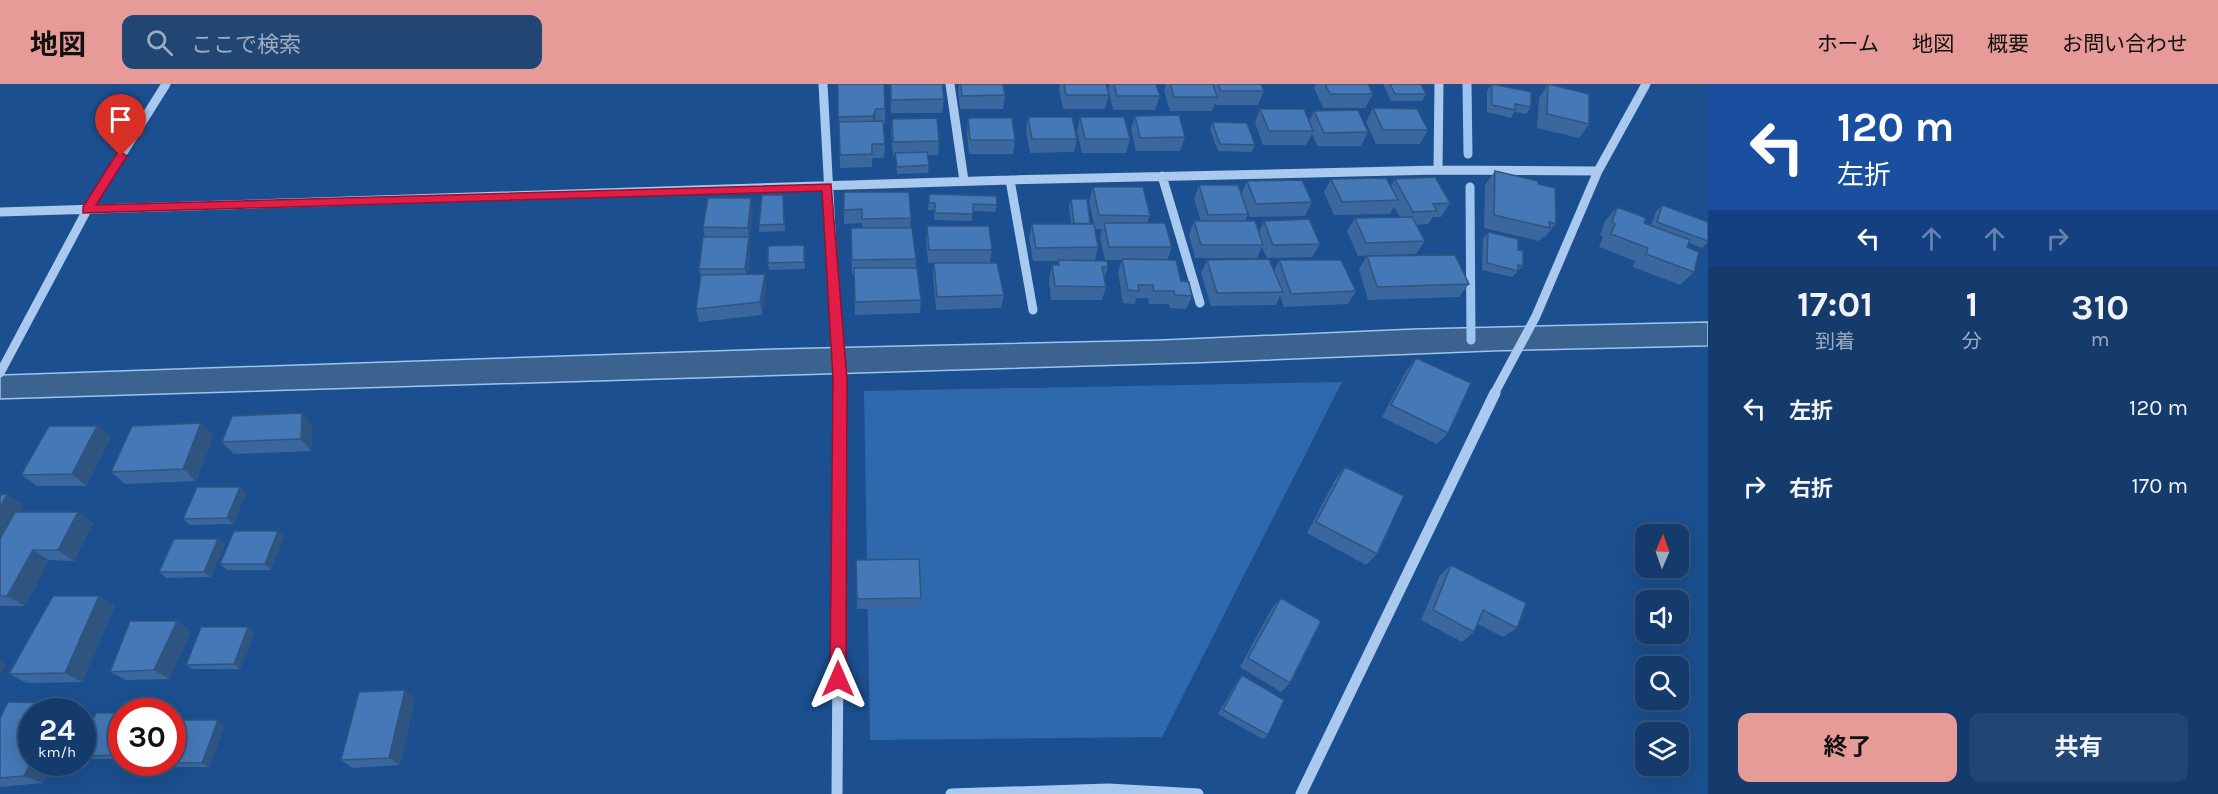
<!DOCTYPE html>
<html lang="ja">
<meta charset="utf-8">
<style>
body{margin:0;font-family:Karla,"Noto Sans JP",sans-serif;background:#214673;color:#f1f3f6;height:100vh;display:flex;flex-direction:column;font-size:22px;white-space:nowrap}
*{box-sizing:border-box;margin:0}
p{font-size:20px;color:#9dadc1}
.icon{flex:none;width:33px;height:33px;fill:none;stroke:currentColor;stroke-width:2;stroke-linecap:round;stroke-linejoin:round}
.map{position:relative;flex:1;overflow:hidden}
.panel{display:flex;flex-direction:column;background:#143b6b;width:510px}
.panel>*{flex:none}
.banner{background:#1a4fa0;color:#fff;overflow:hidden}
.needle{width:39px;rotate:2deg}
.fabs{position:absolute;left:1635px;top:440px;display:grid;gap:12px}
.fabs a{display:grid;place-items:center;width:54px;height:54px;border-radius:12px;background:#143b6b;box-shadow:0 6px 24px #0002,0 0 0 2px #33557e;font-size:30px}
.speed{position:absolute;left:18px;top:614px;display:flex;gap:12px;font-size:30px;font-weight:700;text-align:center}
.speed>*{display:grid;place-content:center;width:78px;height:78px;border-radius:50%;background:#143b6b;box-shadow:0 6px 24px #0002,0 0 0 2px #33557e;line-height:1}
.speed small{font-size:15px;font-weight:400}
.speed .limit{border:9px solid #d22;background:#fff;color:#111}
.pin{position:absolute;display:grid;place-items:center;width:51px;height:51px;color:#fff;margin:-62px -26px;border-radius:50% 50% 50% 0;rotate:-45deg;box-shadow:0 0 6px #0007}
.pin .icon{rotate:45deg}
.me{position:absolute;width:66px;margin:-33px;rotate:0deg;stroke-linejoin:round;filter:drop-shadow(0 0 4px #0008)}
.turn{display:flex;align-items:center;gap:21px;height:126px;padding:0 30px;font-size:27px}
.turn .icon{width:78px;height:78px;stroke-width:2.5}
.turn b{display:block;font-size:42px;line-height:51px}
.lanes{display:flex;align-items:center;height:57px;padding:0 30px;background:#0003;justify-content:center;gap:30px;direction:ltr}
.lanes .off{opacity:.35}
.eta{display:flex;justify-content:space-evenly;align-items:center;height:102px;text-align:center}
.eta b{font-size:36px;font-weight:700;line-height:42px}
.button{display:flex;gap:12px;margin-top:auto;padding:12px 30px}
.button a{flex:1;height:69px;border-radius:12px;background:#e69b98;color:#111;font-size:24px;font-weight:700;line-height:69px;text-align:center}
.button a+a{background:#214673;color:#f1f3f6}
ul{padding:0;list-style:none}
li{display:flex;align-items:center;gap:18px;height:78px;padding:0 30px}
li div{flex:1}
li b{display:block;font-size:22px}
li em{font-style:normal}
header{display:flex;align-items:center;gap:36px;box-sizing:border-box;height:84px;padding:0 30px;background:#e69b98;color:#111}
header strong{font-size:28px}
nav{display:flex;gap:33px;margin-inline-start:auto;font-size:21px}
.search{width:420px;height:54px;background:#214673;display:flex;align-items:center;gap:15px;box-sizing:border-box;padding:0 21px;border-radius:12px;color:#9dadc1;font-size:22px}
main{display:flex;flex:1;min-height:0}
.map>svg:first-child{display:block}
.green{fill:#2e69ad}
.water{fill:#3c6290;stroke:#9cc4f0;stroke-width:1.5}
.lines{fill:none;stroke-linecap:round;stroke-linejoin:round}
.stream{stroke:#9cc4f0;stroke-width:9}
.minor-far1{stroke:#a9c9ee;stroke-width:9}
.minor{stroke:#a9c9ee;stroke-width:11}
.wall{fill:#3a679d}
.shaded-wall{fill:#305480}
.building{fill:#4478b7;stroke:#305480;stroke-width:1.5}
.route{fill:#e11d48;stroke:#92132f;stroke-width:1.5}
</style>
<header>
<strong>地図</strong>
<div class="search"><svg class="icon" aria-label="search" viewBox="0 0 24 24"><circle cx="10" cy="10" r="6"/><path d="M15 15l6 6"/></svg>ここで検索</div>
<nav><a>ホーム</a><a>地図</a><a>概要</a><a>お問い合わせ</a></nav>
</header>
<main>
<div class="map">
<svg width="1708" height="710" viewBox="0 0 1708 710">
<rect width="100%" height="100%" fill="#1b4f8f"/>
<path class="green" d="M1342 298 1162 653 870 656 864 307Z"/>
<path class="water" d="M1708 238V262L1494 267 1194 279 0 315V291L771 265 1159 256 1412 245Z"/>
<g class="lines">
<path class="stream" d="M1467 0 1468 70
M1470 103 1471 256"/>
<path class="minor-far1" d="M823 0 840 310
M950 0 964 97
M1438 86 1439 0
M1162 92 1200 219
M1010 96 1033 226
M0 128 1010 96 1438 86 1598 87
M0 289 87 126 166 0
M1494 310 1536 232 1598 87 1646 0"/>
<path class="minor" d="M837 710 840 309
M951 710 1108 705 1198 710
M1301 710 1495 309"/>
</g>
<path class="wall" d="M838 0 885 25V39H883L885 60 884 74H872V83L840 84Z
M890 0 944 15 942 29H891Z
M959 0H1003L1005 11 1003 25H960L958 5Z
M1060 0H1106L1109 11 1105 25H1063L1059 5Z
M1110 0H1156L1160 12 1155 26H1113L1108 5Z
M1166 0H1261L1264 7 1258 21H1216L1215 19 1212 27H1170L1164 7Z
M1316 0H1368L1373 10 1365 24H1323L1314 4Z
M1383 0H1421L1426 10 1422 17H1391Z
M1492 0 1531 23 1526 30 1514 28 1511 34 1487 28V7Z
M1548 0 1589 40 1579 54 1537 44 1539 14Z
M1373 24 1428 46 1420 60H1376L1366 38Z
M1260 25 1309 37 1314 27 1368 48 1361 62H1317L1312 50 1306 61H1263L1255 39Z
M1135 32 1185 53 1180 67H1136L1131 45Z
M1028 33 1077 55 1074 68 1030 69 1026 47Z
M1080 33 1130 55 1126 69H1082L1077 47Z
M968 34 1015 56 1013 70H969L967 48Z
M892 35 939 57 938 71H928L929 81 928 89 897 90 895 71 893 72 891 48Z
M1212 38 1255 61 1252 68 1218 67 1210 45Z
M1495 87 1538 100 1556 140 1545 153H1543L1539 157 1484 144 1485 101Z
M1331 95 1391 102 1395 95 1450 119 1441 133H1433L1428 140 1416 141 1425 157 1416 170 1358 172 1347 147 1355 134 1400 133 1394 123 1390 130 1334 131 1324 108Z
M1247 97 1312 118 1305 132 1250 133 1243 117 1248 130 1245 137 1259 148 1264 137 1320 160 1312 173 1267 174 1262 163 1257 174H1195L1189 151 1194 137H1201L1194 115 1199 101 1241 110Z
M1093 103 1150 132 1147 139 1172 163 1167 176 1192 212 1186 225 1170 224 1169 220H1149L1148 214H1136L1135 220 1123 219 1118 188 1122 176H1105L1100 153 1102 145H1095L1089 117Z
M844 108 911 134 910 144 916 175V184L921 216 920 229 855 231 854 190H852L851 144H862V139L844 140Z
M929 110 997 121 995 128 973 127 972 137 934 136V126H928Z
M783 111 785 147 759 148V141Z
M1071 115 1090 140 1098 163 1095 176 1108 183 1104 194 1106 203 1102 216H1051L1049 194 1052 181H1057L1058 177H1033L1029 153 1032 140H1071L1069 122Z
M1662 121 1708 138V158L1702 164 1689 159 1687 163 1694 188 1680 201 1633 183 1635 177 1599 163 1603 153 1600 151 1605 137 1617 123 1644 139 1651 141 1656 128Z
M753 128 749 157 750 167 748 190 766 203 762 231 699 238 696 225 701 193 699 185 705 153 703 143Z
M927 142 992 166 990 179 1004 211 1001 224 936 226 933 192 934 179H928L926 155Z
M1488 148 1518 166 1523 182 1512 193 1482 186 1483 155Z
M804 161 805 185 769 186 768 179Z
M1367 172 1469 200 1459 213 1368 216 1359 185Z
M1207 176 1274 186 1279 176 1356 207 1348 220 1284 223 1280 212 1276 221 1211 222 1201 189Z
M1416 274 1448 349 1437 360 1382 333 1406 287Z
M201 339 213 351 196 397 125 400 111 388Z
M312 341 311 367 234 370 222 358Z
M97 342 111 353 86 402H37L21 391Z
M1345 383 1377 470 1366 481 1307 449 1336 394Z
M246 409 233 440 190 441 183 435Z
M7 410 23 421 20 428H78L93 439 74 477 49 476 25 522H0V411Z
M278 447 284 452 271 486H227L220 480Z
M218 455 225 460 211 493 166 494 159 488Z
M856 476 921 514 920 524 857 525Z
M1451 481 1517 544 1503 553 1478 540 1474 548 1462 558 1421 536 1440 491Z
M99 512 115 522 82 598 27 599 9 590Z
M1281 514 1290 599 1281 608 1240 583 1272 524Z
M191 547 169 595 126 596 110 588Z
M255 548 240 585H193L186 581Z
M1242 591 1268 651 1263 655 1218 630 1238 596Z
M415 615 400 681 353 684 341 676Z
M58 619 75 627 43 699 0 703V635Z
M122 629V675H86L82 674V659Z
M225 641 209 683H159L151 679Z"/>
<path class="shaded-wall" d="M876 25 875 39 873 46V32Z
M751 114 753 128 749 157 748 144Z
M749 153 750 167 747 198 745 185Z
M765 190 766 203 762 231 760 218Z
M302 329 312 341 311 367 301 355Z
M201 339 213 351 196 397 183 385Z
M97 342 111 353 86 402 72 390Z
M240 403 246 409 233 440 227 434Z
M7 410 23 421 0 467V424Z
M78 428 93 439 74 477 58 466Z
M278 447 284 452 271 486 265 480Z
M218 455 225 460 211 493 204 488Z
M33 466 49 476 25 522 7 512Z
M99 512 115 522 82 598 65 589Z
M177 537 191 547 169 595 154 586Z
M248 543 255 548 240 585 234 580Z
M0 577 6 580 0 593Z
M405 606 415 615 400 681 389 674Z
M58 619 75 627H54Z
M218 636 225 641 209 683 202 679Z
M32 676V678H52L43 699 24 692Z"/>
<path class="building" d="M838 0H884L885 25H876L873 32 838 33Z
M891 0H942L944 15 891 16Z
M961 0H1003L1005 11 962 12Z
M1064 0H1106L1109 11H1066Z
M1114 0H1156L1160 12H1117Z
M1170 0H1213L1217 13H1174Z
M1218 0H1261L1264 7H1221Z
M1325 0H1368L1373 10H1330Z
M1390 0H1421L1426 10H1395Z
M1492 0 1531 8V23L1515 20V26L1492 21Z
M1548 0 1589 10V40L1547 30Z
M1373 24 1417 25 1428 46H1383Z
M1260 25H1304L1313 47H1269Z
M1358 26 1368 48 1324 49 1314 27Z
M1179 31 1185 53 1140 54 1135 32Z
M1028 33H1072L1077 55H1032Z
M1080 33H1124L1130 55H1085Z
M937 34 939 57 893 58 892 35Z
M968 34H1012L1015 56H970Z
M883 37 885 60H872V70L840 71 839 38Z
M1212 38 1247 39 1255 61 1220 60Z
M927 68 929 81 897 83 895 69Z
M1495 87 1538 97V100L1555 104 1556 140 1549 138 1550 144 1494 131Z
M1435 93 1450 119 1433 120 1437 127 1413 128 1395 95Z
M1386 94 1398 116 1342 118 1331 95Z
M1302 96 1312 118 1256 120 1247 97Z
M1199 101H1238L1248 130 1208 131Z
M1093 103H1143L1150 132 1099 131Z
M844 108H909L911 134 862 135V125L844 126Z
M929 110 996 112 997 121 973 120V130L935 129V119H929Z
M762 111H783L784 140 759 141Z
M708 114H751L748 144 703 143Z
M1071 115H1087L1090 140 1074 139Z
M1662 121 1708 138V157L1657 138Z
M1617 123 1646 134 1644 139 1690 156 1687 163 1699 168 1694 188 1646 170 1648 164 1611 150 1615 140 1612 138Z
M1412 133 1425 157 1366 159 1355 134Z
M1309 135 1320 160 1273 161 1264 137Z
M1194 137H1255L1263 161H1201Z
M1104 139H1165L1172 163H1109Z
M1032 140H1094L1098 163 1036 164Z
M927 142H989L992 166H929Z
M851 144H912L916 175 852 176Z
M1488 148 1518 155V166L1523 167V182L1518 181V187L1487 179Z
M703 153H749L745 185H699Z
M804 161V178L768 179V162Z
M1455 171 1469 200 1377 203 1367 172Z
M1122 175 1176 176 1181 197 1189 198 1192 212 1175 211 1174 207H1154L1153 201H1138L1139 207 1128 206Z
M1269 175 1283 208 1217 209 1207 176Z
M1058 176 1107 177 1108 183H1102L1106 203 1055 202 1052 181H1059Z
M1279 176H1341L1356 207 1291 210Z
M934 179H997L1004 211 937 213Z
M854 184H917L921 216 855 218Z
M765 190 760 218 696 225 701 191Z
M1416 274 1471 299 1448 349 1391 321Z
M302 329 301 355 222 358 232 332Z
M201 339 183 385 111 388 132 342Z
M49 342H97L72 390 21 391Z
M1345 383 1404 412 1377 470 1316 438Z
M197 403H240L227 434 183 435Z
M7 410 0 424V411Z
M15 428H78L58 466H33L7 512H0V455Z
M234 447H278L265 480H220Z
M174 455H218L204 488H159Z
M919 475 921 514 857 515 856 476Z
M1451 481 1526 519 1517 544 1483 526 1474 548 1433 526Z
M53 512H99L65 589 9 590Z
M1281 514 1321 537 1290 599 1248 574Z
M130 537H177L154 586 110 588Z
M201 543H248L234 580 186 581Z
M1242 591 1284 616 1268 651 1223 626Z
M405 606 389 674 341 676 359 608Z
M8 618 58 619 54 627H32V676L24 692 0 694V635Z
M96 629H122V671L82 672V659Z
M172 636H218L202 679H151V678H172Z"/>
<path class="route" d="M121 68 127 72 96 121 831 100 847 295 846 595 844 600 838 602 832 600 830 595 833 295 822 107 83 129V123L117 69Z"/>
</svg>
<div class="fabs">
<a><svg class="needle" viewBox="-14 -14 28 28"><path d="M0-13l5 13h-10z" fill="#e53935"/><path d="M0 13l5-13h-10z" fill="#9dadc1"/></svg></a>
<a><svg class="icon" aria-label="sound" viewBox="0 0 24 24"><path d="M4 9h4l5-4v14l-5-4H4zM17 9q2 3 0 6"/></svg></a>
<a><svg class="icon" aria-label="search" viewBox="0 0 24 24"><circle cx="10" cy="10" r="6"/><path d="M15 15l6 6"/></svg></a>
<a><svg class="icon" aria-label="layers" viewBox="0 0 24 24"><path d="M12 4l9 5-9 5-9-5zM3 14l9 5 9-5"/></svg></a>
</div>
<div class="speed"><div>24<small>km/h</small></div><div class="limit">30</div></div>
<div class="pin" style="left:121px;top:72px;background:#d93025"><svg class="icon" aria-label="arrive" viewBox="0 0 24 24"><path d="M6 21V4h12l-3 4 3 4H6"/></svg></div>
<svg class="me" style="left:838px;top:595px" viewBox="-20 -20 40 40"><path d="M0-17L14 15 0 8-14 15z" fill="#e11d48" stroke="#fff" stroke-width="4"/></svg>
</div>
<section class="panel">
<div class="banner">
<div class="turn"><svg class="icon" aria-label="left" viewBox="0 0 24 24"><path d="M17 20v-9H6M10 6l-5 5 5 5"/></svg><div><b>120 m</b>左折</div></div>
<div class="lanes"><svg class="icon" aria-label="left" viewBox="0 0 24 24"><path d="M17 20v-9H6M10 6l-5 5 5 5"/></svg><svg class="icon off" aria-label="ahead" viewBox="0 0 24 24"><path d="M12 20V5M6 11l6-6 6 6"/></svg><svg class="icon off" aria-label="ahead" viewBox="0 0 24 24"><path d="M12 20V5M6 11l6-6 6 6"/></svg><svg class="icon off" aria-label="right" viewBox="0 0 24 24"><path d="M7 20v-9h11M14 6l5 5-5 5"/></svg></div>
</div>
<div class="eta">
<div><b>17:01</b><p>到着</p></div>
<div><b>1</b><p>分</p></div>
<div><b>310</b><p>m</p></div>
</div>
<ul>
<li><svg class="icon" aria-label="left" viewBox="0 0 24 24"><path d="M17 20v-9H6M10 6l-5 5 5 5"/></svg><div><b>左折</b></div><em>120 m</em></li>
<li><svg class="icon" aria-label="right" viewBox="0 0 24 24"><path d="M7 20v-9h11M14 6l5 5-5 5"/></svg><div><b>右折</b></div><em>170 m</em></li>
</ul>
<div class="button"><a>終了</a><a>共有</a></div>
</section>
</main>
